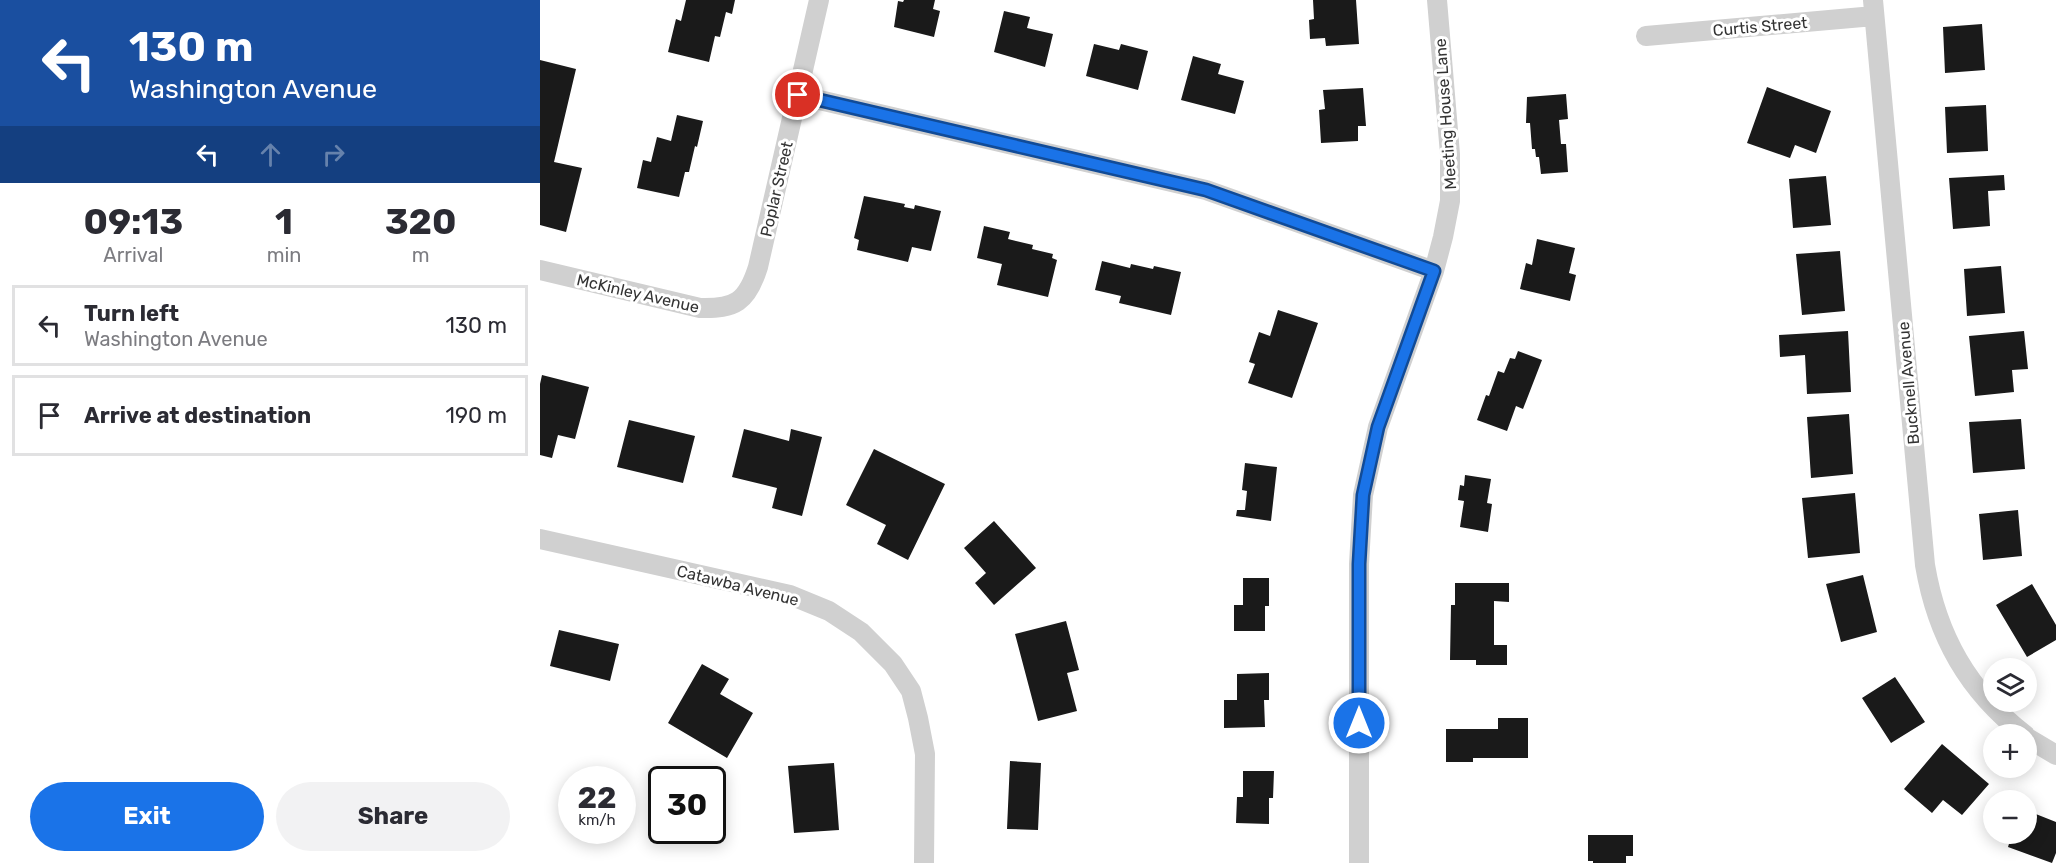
<!DOCTYPE html>
<meta charset="utf-8">
<style>
body{margin:0;font-family:Rubik,sans-serif;background:#f2f2f3;color:#2b2b33;height:100vh;display:flex;flex-direction:column;font-size:22px;white-space:nowrap}
*{box-sizing:border-box;margin:0}
p{font-size:20px;color:#7c7c81}
.icon{flex:none;width:33px;height:33px;fill:none;stroke:currentColor;stroke-width:2;stroke-linecap:round;stroke-linejoin:round}
.map{position:relative;flex:1;overflow:hidden}
.sheet{display:flex;flex-direction:column;background:#fff;width:540px}
.sheet>*{flex:none}
.guide{background:#1a4fa0;color:#fff;overflow:hidden}
.tools{position:absolute;left:1443px;top:658px;display:grid;gap:12px}
.tools a{display:grid;place-items:center;width:54px;height:54px;border-radius:50%;background:#fff;box-shadow:0 3px 15px #0003;font-size:30px}
.speed{position:absolute;left:18px;top:766px;display:flex;gap:12px;font-size:30px;font-weight:700;text-align:center}
.speed>*{display:grid;place-content:center;width:78px;height:78px;border-radius:50%;background:#fff;box-shadow:0 3px 15px #0003;line-height:1}
.speed small{font-size:15px;font-weight:400}
.speed .limit{border:3px solid #111;border-radius:9px;background:#fff;color:#111}
.pin{position:absolute;display:grid;place-items:center;width:51px;height:51px;color:#fff;margin:-26px;border:3px solid #fff;border-radius:50%;box-shadow:0 2px 6px #0007}
.me{position:absolute;width:66px;margin:-33px;rotate:0deg;stroke-linejoin:round;filter:drop-shadow(0 0 4px #0008)}
.turn{display:flex;align-items:center;gap:21px;height:126px;padding:0 30px;font-size:27px}
.turn .icon{width:78px;height:78px;stroke-width:2.5}
.turn b{display:block;font-size:42px;line-height:51px}
.lanes{display:flex;align-items:center;height:57px;padding:0 30px;background:#0003;justify-content:center;gap:30px;direction:ltr}
.lanes .off{opacity:.35}
.eta{display:flex;justify-content:space-evenly;align-items:center;height:102px;text-align:center}
.eta b{font-size:36px;font-weight:700;line-height:42px}
.action{display:flex;gap:12px;margin-top:auto;padding:12px 30px}
.action a{flex:1;height:69px;border-radius:36px;background:#1a73e8;color:#fff;font-size:24px;font-weight:700;line-height:69px;text-align:center}
.action a+a{background:#f2f2f3;color:#2b2b33}
ul{padding:0;list-style:none}
li{display:flex;align-items:center;gap:18px;height:81px;margin:0 12px 9px;padding:0 18px;border:3px solid #e1e1e2;border-radius:0px}
li div{flex:1}
li b{display:block;font-size:22px}
li em{font-style:normal}
main{display:flex;flex:1;min-height:0}
.map>svg:first-child{display:block}
.building{fill:#1a1a1a}
.lines{fill:none;stroke-linecap:round;stroke-linejoin:round}
.minor{stroke:#d0d0d0;stroke-width:20}
.route-casing{stroke:#114b97;stroke-width:15}
.route{stroke:#1a73e8;stroke-width:10}
.labels{text-anchor:middle;stroke-width:6;stroke-linejoin:round;paint-order:stroke}
.street-label{font-size:16px;fill:#333;stroke:#fff}
</style>
<main>
<section class="sheet">
<div class="guide">
<div class="turn"><svg class="icon" aria-label="left" viewBox="0 0 24 24"><path d="M17 20v-9H6M10 6l-5 5 5 5"/></svg><div><b>130 m</b>Washington Avenue</div></div>
<div class="lanes"><svg class="icon" aria-label="left" viewBox="0 0 24 24"><path d="M17 20v-9H6M10 6l-5 5 5 5"/></svg><svg class="icon off" aria-label="ahead" viewBox="0 0 24 24"><path d="M12 20V5M6 11l6-6 6 6"/></svg><svg class="icon off" aria-label="right" viewBox="0 0 24 24"><path d="M7 20v-9h11M14 6l5 5-5 5"/></svg></div>
</div>
<div class="eta">
<div><b>09:13</b><p>Arrival</p></div>
<div><b>1</b><p>min</p></div>
<div><b>320</b><p>m</p></div>
</div>
<ul>
<li><svg class="icon" aria-label="left" viewBox="0 0 24 24"><path d="M17 20v-9H6M10 6l-5 5 5 5"/></svg><div><b>Turn left</b><p>Washington Avenue</p></div><em>130 m</em></li>
<li><svg class="icon" aria-label="arrive" viewBox="0 0 24 24"><path d="M6 21V4h12l-3 4 3 4H6"/></svg><div><b>Arrive at destination</b></div><em>190 m</em></li>
</ul>
<div class="action"><a>Exit</a><a>Share</a></div>
</section>
<div class="map">
<svg width="1516" height="863" viewBox="0 0 1516 863">
<rect width="100%" height="100%" fill="#fff"/>
<path class="building" d="M146 0H195L192 14 186 12 180 37 175 36 169 62 128 52 136 19 141 21Z
M364 0H395L393 9 400 11 394 37 354 27 358 1 363 2Z
M773 0H816L819 44 786 46 785 38 770 39 769 20 774 19Z
M464 11 490 17 487 28 513 34 505 67 454 52Z
M1442 24 1445 70 1405 73 1403 27Z
M554 44 579 50 581 44 608 51 598 90 546 76Z
M653 56 681 64 678 74 704 81 695 114 641 100Z
M0 60 36 69 14 162 42 168 26 232 0 225Z
M1227 87 1291 111 1276 153 1255 145 1250 158 1207 143Z
M823 88 826 126H818V141L781 143 779 110 785 109 783 90Z
M1026 94 1028 119 1019 120 1021 144H1026L1028 172 1001 174 999 157H996L995 149H992L990 123H986L987 97Z
M1446 105 1448 151 1407 153 1405 107Z
M137 115 163 121 157 147 155 146 149 172H145L139 197 97 188 103 160 111 162 117 137 131 141Z
M1464 175 1465 190 1448 191 1450 226 1413 229 1409 178Z
M1286 176 1291 225 1253 228 1249 179Z
M324 196 365 204 364 207 374 209 375 205 401 211 391 251 372 247 368 262 317 250 319 240 314 238Z
M444 226 470 232 468 239 493 245 492 249 513 254 512 258 517 260 508 297 457 285 462 264 437 258Z
M997 239 1035 248 1029 273 1036 275 1030 301 980 289 986 263 992 265Z
M1300 251 1305 311 1262 315 1256 254Z
M562 261 590 268 591 264 613 269 614 266 641 272 631 315 579 303 581 296 555 290Z
M1461 266 1465 313 1427 316 1424 269Z
M738 310 778 323 752 398 708 383 715 364 709 362 719 332 730 336Z
M1308 331 1311 392 1267 394 1265 355 1240 357 1239 335Z
M1484 331 1488 369 1472 370 1474 392 1435 396 1429 336Z
M978 351 1002 360 983 409 976 406 967 431 937 420 946 395 949 396 958 371 964 373 970 358 975 359Z
M2 375 49 387 35 439 18 435 12 458 0 455V384Z
M1309 414 1313 474 1271 478 1267 417Z
M1481 419 1485 469 1433 473 1429 422Z
M89 420 155 436 143 483 77 467Z
M204 429 249 441 251 429 282 437 262 516 232 508 237 488 192 477Z
M334 449 405 484 368 560 337 544 346 525 306 505Z
M705 463 737 467 731 521 696 516 697 510H705L707 491 702 490Z
M925 475 951 479 947 503 952 504 948 532 920 527 924 501 918 500 920 485 924 486Z
M1315 493 1320 553 1268 558 1262 498Z
M1478 510 1482 556 1443 560 1439 514Z
M454 521 496 568 454 605 435 583 446 573 424 548Z
M1323 575 1337 632 1301 642 1286 584Z
M703 578H729V606H725V631H694V605H703Z
M915 583H969V602L954 601V645H967V665H936V660H910L911 605H915Z
M1492 584 1516 625V640L1487 657 1456 605Z
M526 621 539 670 527 673 537 711 498 721 475 634Z
M19 630 79 644 70 681 10 666Z
M162 664 189 679 180 694 213 713 187 758 128 723Z
M729 673V700H724L725 727 684 728V700H697V674Z
M1355 677 1385 722 1351 743 1322 698Z
M958 718H988V758H933V762H906V729H958Z
M1402 744 1449 784 1422 815 1403 800 1392 813 1364 789Z
M470 761 501 763 498 830 467 829Z
M294 763 299 830 254 833 248 766Z
M703 771H734L733 798H729V824L696 823 697 797H703Z
M1486 810 1516 822V853L1512 863 1468 847 1472 834H1486Z
M1048 835H1093V856H1086V863H1053V861H1048Z"/>
<g class="lines">
<path class="minor" d="M1333 0 1385 565C1397 636 1428 691 1485 735
M1106 36 1334 16
M258 95 666 190 894 271
M0 270 160 308C195 309 207 302 218 267L279 0
M0 539 250 595 289 611 321 632 353 664 371 691 378 718 385 754 384 863
M1486 737 1516 755
M819 863V564L823 495 838 427 894 271 903 237 910 201V154L897 0"/>
</g>
<g class="lines">
<g class="route-casing">
<path id="route" d="M258 95 666 190 894 271 838 427 823 495 819 564V723"/>
</g>
<use href="#route" class="route"/>
</g>
<g class="labels">
<g class="street-label">
<text transform="translate(1220 26) rotate(-5)" y="6">Curtis Street</text>
<text transform="translate(905 114) rotate(-94)" y="6">Meeting House Lane</text>
<text transform="translate(236 189) rotate(-77)" y="6">Poplar Street</text>
<text transform="translate(98 293) rotate(13)" y="6">McKinley Avenue</text>
<text transform="translate(1368 383) rotate(-95)" y="6">Bucknell Avenue</text>
<text transform="translate(198 585) rotate(14)" y="6">Catawba Avenue</text>
</g>
</g>
</svg>
<div class="tools">
<a><svg class="icon" aria-label="layers" viewBox="0 0 24 24"><path d="M12 4l9 5-9 5-9-5zM3 14l9 5 9-5"/></svg></a>
<a>+</a>
<a>−</a>
</div>
<div class="speed"><div>22<small>km/h</small></div><div class="limit">30</div></div>
<div class="pin" style="left:258px;top:95px;background:#d93025"><svg class="icon" aria-label="arrive" viewBox="0 0 24 24"><path d="M6 21V4h12l-3 4 3 4H6"/></svg></div>
<svg class="me" style="left:819px;top:723px" viewBox="-20 -20 40 40"><circle r="17" fill="#1a73e8" stroke="#fff" stroke-width="3"/><path d="M0-11L8 9 0 5-8 9z" fill="#fff"/></svg>
</div>
</main>
